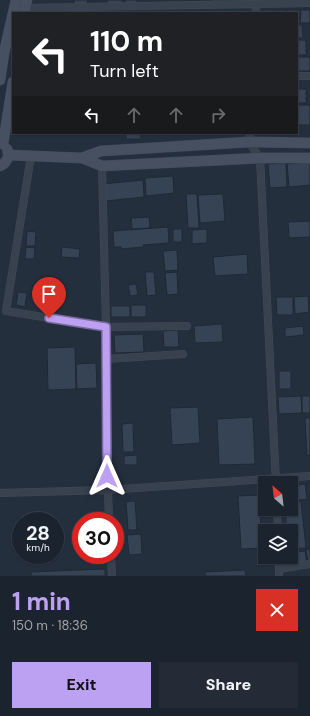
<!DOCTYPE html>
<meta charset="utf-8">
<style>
body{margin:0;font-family:"DM Sans",sans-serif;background:#242b36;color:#f1f3f6;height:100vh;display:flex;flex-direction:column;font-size:15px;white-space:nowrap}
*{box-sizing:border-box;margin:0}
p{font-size:13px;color:#a0a4aa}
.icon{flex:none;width:22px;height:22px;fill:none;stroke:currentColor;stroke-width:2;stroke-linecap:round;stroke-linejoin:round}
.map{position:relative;height:576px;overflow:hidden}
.drawer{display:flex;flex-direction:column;background:#1b232e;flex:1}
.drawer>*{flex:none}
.hud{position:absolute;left:12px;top:12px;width:286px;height:122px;border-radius:0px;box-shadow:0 1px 3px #0004,0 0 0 1px #39404a;background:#202124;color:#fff;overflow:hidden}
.needle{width:26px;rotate:332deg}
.controls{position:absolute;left:258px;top:476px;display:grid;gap:8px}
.controls a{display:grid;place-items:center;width:40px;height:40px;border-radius:0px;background:#1b232e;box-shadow:0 1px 3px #0004,0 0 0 1px #39404a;font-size:20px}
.speed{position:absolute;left:12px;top:512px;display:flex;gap:8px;font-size:20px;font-weight:700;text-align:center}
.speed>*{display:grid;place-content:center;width:52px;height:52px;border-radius:50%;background:#1b232e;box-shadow:0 1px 3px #0004,0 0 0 1px #39404a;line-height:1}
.speed small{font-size:10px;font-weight:400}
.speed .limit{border:6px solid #d22;background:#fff;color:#111}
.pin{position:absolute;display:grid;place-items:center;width:34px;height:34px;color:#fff;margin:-41px -17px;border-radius:50% 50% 50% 0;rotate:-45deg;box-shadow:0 0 4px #0007}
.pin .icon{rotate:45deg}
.me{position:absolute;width:44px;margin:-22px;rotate:0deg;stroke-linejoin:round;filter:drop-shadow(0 0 3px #0008)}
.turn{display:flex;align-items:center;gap:14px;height:84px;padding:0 12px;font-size:18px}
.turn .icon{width:52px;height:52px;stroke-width:2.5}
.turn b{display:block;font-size:28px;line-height:34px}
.lanes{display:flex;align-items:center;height:38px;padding:0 12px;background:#0003;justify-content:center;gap:20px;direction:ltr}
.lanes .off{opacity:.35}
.round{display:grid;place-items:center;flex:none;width:42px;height:42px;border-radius:0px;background:#242b36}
.overview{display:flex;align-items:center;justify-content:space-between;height:68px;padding:0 12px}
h1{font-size:24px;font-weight:800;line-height:30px;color:#bca0f2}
.primary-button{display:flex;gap:8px;margin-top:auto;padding:8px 12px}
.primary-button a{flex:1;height:46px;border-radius:0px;background:#bca0f2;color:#111;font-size:16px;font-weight:800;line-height:46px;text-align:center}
.primary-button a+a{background:#242b36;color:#f1f3f6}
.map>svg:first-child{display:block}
.building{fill:#364354;stroke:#1f2835}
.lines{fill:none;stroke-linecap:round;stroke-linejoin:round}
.street-casing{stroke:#414a57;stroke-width:8}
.secondary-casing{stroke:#414a57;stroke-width:11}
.street{stroke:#38414e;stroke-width:7}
.secondary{stroke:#465061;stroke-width:10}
.route-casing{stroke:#7a689d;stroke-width:10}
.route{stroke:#bca0f2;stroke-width:7}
</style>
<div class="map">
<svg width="310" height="576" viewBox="0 0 310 576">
<rect width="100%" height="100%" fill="#242f3e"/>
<path class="building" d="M74 0H88L87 4H74Z
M91 0H104V1H91Z
M107 0H122V5H107Z
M125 0H137V5H125Z
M191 0H205V1H191Z
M209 0H223V4H209Z
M263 10H275V13H263Z
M278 10H285V13H278Z
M287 10H298V22H297V13H287Z
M301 10H310V23H300Z
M297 25H302L303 38H297Z
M297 40H306V55H297Z
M297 57H310V71H297Z
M297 89H306V103H297Z
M297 105H310V125H297Z
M126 133H140L141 139H126Z
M310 162V185L289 187 287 164Z
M286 163 287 187 270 188 268 164Z
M173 176 174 193 146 196 145 178Z
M143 180 144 197 105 201 103 184Z
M186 194H197L199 228H188Z
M223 194 225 221 200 223 198 195Z
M149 217 150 228 132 229 131 218Z
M310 221V237L289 238 288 222Z
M168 227 169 243 143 245 144 247 121 249V247H114L113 231Z
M173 229H182V242H173Z
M207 229V243L192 244V230Z
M27 231 36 232 35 246H26Z
M26 247 35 248 34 259H25Z
M62 247 80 249 79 258 61 257Z
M177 250 178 270 165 271 163 251Z
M247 254 248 274 215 276 213 257Z
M145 272H154L156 295 147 296Z
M177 272 178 294 167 295 165 273Z
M136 284 138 295 130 296 128 285Z
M18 292 27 293 25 307 16 305Z
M308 296 309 312 295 314 294 297Z
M276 297H293V315H277Z
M44 301 54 302 52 315 43 314Z
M131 305H146V317H131Z
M111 306H130V317H111Z
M222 324 223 342 195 343 194 326Z
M303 326 304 335 285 337V328Z
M178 330 179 347H164L163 331Z
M143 334 144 352 115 353 114 335Z
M75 347 76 389 48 390 47 348Z
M96 363 97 388 77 389 76 364Z
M279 371H291V389H279Z
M301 396 302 413 279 414 278 397Z
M302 396H310V413H302Z
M198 407 200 443 172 445 170 408Z
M253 417 255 464 219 465 217 419Z
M305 418H310V455L307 456Z
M133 423 134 452H123L122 424Z
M137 455V465H124V456Z
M305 484 307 499 291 501V486Z
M259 495 262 548 241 549 238 496Z
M135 501 137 530H128L126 502Z
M301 501 306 548 291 549V531H287L285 509H291V502Z
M141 534 142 554 129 555 127 535Z
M310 549V561H308L306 550Z
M305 551 307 563 290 565 289 557H291V553Z
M105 569V576H31V572Z
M245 570 246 576H205V572Z"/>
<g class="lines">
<g class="street-casing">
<path id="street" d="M25 8 310 3
M256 13V4
M297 76H310
M250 133 249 142 260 158 276 483
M31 156 6 311 106 327 187 326
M102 166 106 327 108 490 109 521
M107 359 183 354
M0 493 108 490 310 476
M277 509 278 531
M111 555 112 576
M279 557V576
M279 569 310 564"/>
</g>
<g class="secondary-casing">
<path id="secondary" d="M24 13 27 0
M0 80 4 53 16 0
M3 144 13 82
M9 155 82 158 102 166 260 158H310
M82 158 101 151 249 142 310 143
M0 166C7 163 10 156 7 149"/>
</g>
<use href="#street" class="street"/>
<use href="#secondary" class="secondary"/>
</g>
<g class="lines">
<g class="route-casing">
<path id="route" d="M49 318 106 327 107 476"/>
</g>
<use href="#route" class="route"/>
</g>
</svg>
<div class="controls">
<a><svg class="needle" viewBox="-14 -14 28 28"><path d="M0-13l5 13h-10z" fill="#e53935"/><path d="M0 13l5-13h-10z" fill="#a0a4aa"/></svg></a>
<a><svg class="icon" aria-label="layers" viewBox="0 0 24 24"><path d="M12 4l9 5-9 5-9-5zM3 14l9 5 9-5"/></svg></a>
</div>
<div class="speed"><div>28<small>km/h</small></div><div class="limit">30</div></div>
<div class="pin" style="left:49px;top:318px;background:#d93025"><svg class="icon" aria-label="arrive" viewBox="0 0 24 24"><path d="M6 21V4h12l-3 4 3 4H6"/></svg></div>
<svg class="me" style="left:107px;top:476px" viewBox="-20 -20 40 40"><path d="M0-17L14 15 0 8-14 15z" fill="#bca0f2" stroke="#fff" stroke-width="4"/></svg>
<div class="hud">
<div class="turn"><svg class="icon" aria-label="left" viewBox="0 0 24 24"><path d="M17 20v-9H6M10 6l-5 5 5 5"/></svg><div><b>110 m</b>Turn left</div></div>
<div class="lanes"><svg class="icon" aria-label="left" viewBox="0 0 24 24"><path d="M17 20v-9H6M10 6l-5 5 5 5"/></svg><svg class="icon off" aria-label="ahead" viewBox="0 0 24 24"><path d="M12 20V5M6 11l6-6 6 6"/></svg><svg class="icon off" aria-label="ahead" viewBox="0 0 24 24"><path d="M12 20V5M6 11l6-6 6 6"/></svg><svg class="icon off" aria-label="right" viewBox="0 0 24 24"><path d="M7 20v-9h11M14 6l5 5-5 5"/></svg></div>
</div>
</div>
<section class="drawer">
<div class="overview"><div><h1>1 min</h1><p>150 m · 18:36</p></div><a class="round" style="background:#d93025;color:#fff"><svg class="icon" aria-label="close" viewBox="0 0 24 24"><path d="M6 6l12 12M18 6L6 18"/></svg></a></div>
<div class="primary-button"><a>Exit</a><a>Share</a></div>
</section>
